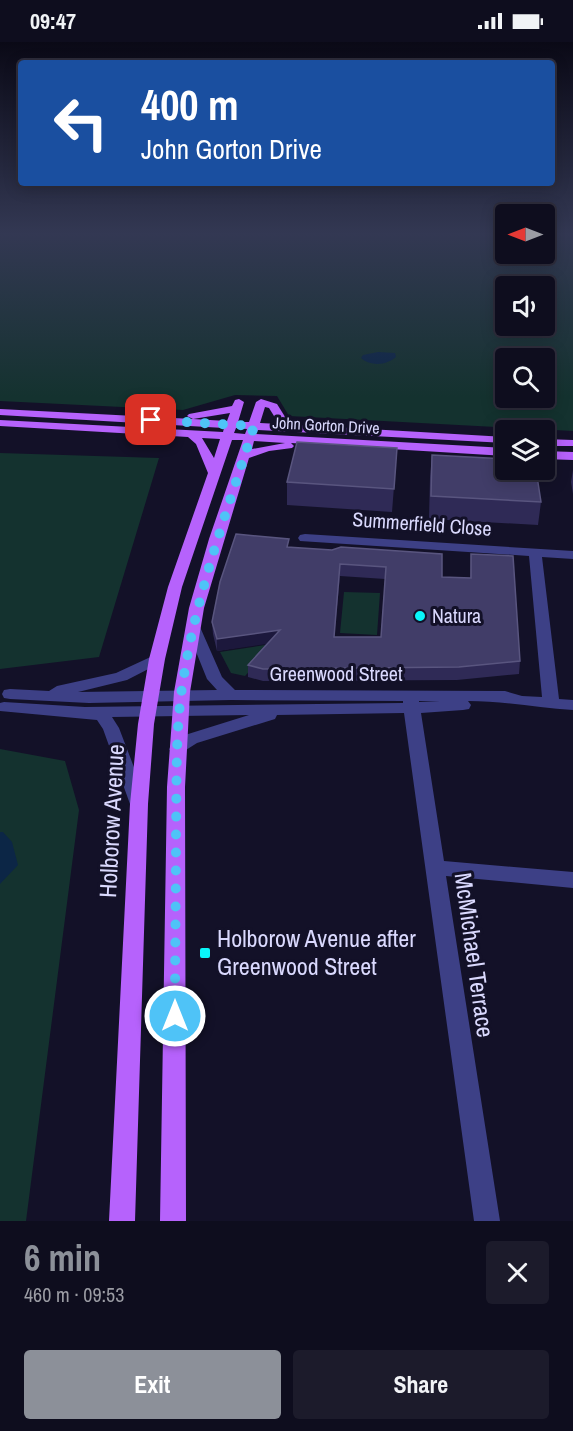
<!DOCTYPE html>
<meta charset="utf-8">
<style>
body{margin:0;font-family:"Archivo Narrow",sans-serif;background:#1c1b2b;color:#f1f3f6;height:100vh;display:flex;flex-direction:column;font-size:22px;white-space:nowrap}
*{box-sizing:border-box;margin:0}
p{font-size:20px;color:#9b9ca4}
.icon{flex:none;width:33px;height:33px;fill:none;stroke:currentColor;stroke-width:2;stroke-linecap:round;stroke-linejoin:round}
.map{position:relative;height:1179px;overflow:hidden}
.details{display:flex;flex-direction:column;background:#0e0d1e;flex:1}
.details>*{flex:none}
.top-card{position:absolute;left:18px;top:18px;width:537px;height:126px;border-radius:6px;box-shadow:0 3px 15px #0003,0 0 0 2px #2e2d3c;background:#1a4fa0;color:#fff;overflow:hidden}
.needle{width:39px;rotate:270deg}
.fabs{position:absolute;left:495px;top:162px;display:grid;gap:12px}
.fabs a{display:grid;place-items:center;width:60px;height:60px;border-radius:6px;background:#0e0d1e;box-shadow:0 3px 15px #0003,0 0 0 2px #2e2d3c;font-size:30px}
.pin{position:absolute;display:grid;place-items:center;width:51px;height:51px;color:#fff;margin:-26px;border-radius:12px;box-shadow:0 3px 9px #0006}
.me{position:absolute;width:66px;margin:-33px;rotate:0deg;stroke-linejoin:round;filter:drop-shadow(0 0 4px #0008)}
.turn{display:flex;align-items:center;gap:21px;height:126px;padding:0 24px;font-size:27px}
.turn .icon{width:78px;height:78px;stroke-width:2.5}
.turn b{display:block;font-size:42px;line-height:51px}
.round{display:grid;place-items:center;flex:none;width:63px;height:63px;border-radius:6px;background:#1c1b2b}
.headline{display:flex;align-items:center;justify-content:space-between;height:102px;padding:0 24px}
h1{font-size:36px;font-weight:700;line-height:45px;color:#8c9099}
.button{display:flex;gap:12px;margin-top:auto;padding:12px 24px}
.button a{flex:1;height:69px;border-radius:6px;background:#8c9099;color:#fff;font-size:24px;font-weight:700;line-height:69px;text-align:center}
.button a+a{background:#1c1b2b;color:#f1f3f6}
.status{display:flex;justify-content:space-between;align-items:center;height:42px;padding:0 30px;background:#0e0d1e;direction:ltr}
.status svg{height:16px;fill:currentColor}
.map>svg:first-child{display:block}
.green{fill:#14322f;fill-rule:evenodd}
.water{fill:#0c2646}
.lines{fill:none;stroke-linecap:round;stroke-linejoin:round}
.minor{fill:#3d4086;fill-rule:evenodd}
.major{fill:#b662fc;fill-rule:evenodd}
.wall{fill:#2f2a56;fill-rule:evenodd}
.shaded-wall{fill:#1c183c}
.building{fill:#413d68;stroke:#59557f;stroke-width:1.5;fill-rule:evenodd}
.route{stroke:#4fc3f7;stroke-width:10;stroke-dasharray:0 18}
.poi-dot{fill:#09f6fa;stroke:#131128;stroke-width:2}
.labels{text-anchor:middle;stroke-width:6;stroke-linejoin:round;paint-order:stroke}
.far-street-label{font-size:16px;fill:#dad9fe;stroke:#131128}
.street-label{font-size:20px;fill:#dad9fe;stroke:#131128}
.poi-label{font-size:20px;fill:#dad9fe;stroke:#131128;text-anchor:start}
.near-street-label{font-size:24px;fill:#dad9fe;stroke:#131128}
.near-poi-label{font-size:24px;fill:#dad9fe;stroke:#131128;text-anchor:start}
</style>
<div class="status"><b>09:47</b><svg viewBox="0 0 49 12"><path d="M0 12V9h3v3zM5 12V6h3v6zM10 12V3h3v9zM15 12V0h3v12zM26 1h20v11H26zM47 4h2v5h-2z"/></svg></div>
<div class="map">
<svg width="573" height="1179" viewBox="0 0 573 1179">
<rect width="100%" height="100%" fill="#131128"/>
<path class="green" d="M0 190H505L506 212H544L545 190H573V389L289 374 277 354 235 353 183 368 0 359ZM506 244H544V284H506ZM506 316H544V356H506Z
M0 411 159 416 99 615 0 627Z
M344 550 380 551 377 593 340 591Z
M265 603 270 607 245 634 231 631 220 610Z
M0 707 65 719 79 768 26 1179H0Z"/>
<path class="water" d="M378 310 395 311 396 315C387 323 371 325 361 316L363 313Z
M0 790H3L12 800 18 823 0 842Z"/>
<g class="lines">
<path class="minor" d="M305 492 573 509V517L542 515 559 657 573 658V668C538 666 504 659 468 659L471 663 469 667 463 668 421 671 444 819 573 830V846L446 834 500 1179H474L404 671 277 673 275 677 197 701 178 713 172 711 169 707 185 693 249 673 112 675 119 686 148 762 145 767 139 769 133 767 130 762 103 687 97 678 0 669V661L4 660 85 665 403 661V659L231 658 89 661 10 657 4 656 2 652 4 648 10 647 49 649 57 644 116 631 157 612 162 614 165 617 162 620 127 638 78 650 217 648 207 637 186 585 193 581 200 585 222 635 235 648 505 649 522 654 542 655 529 514 300 499 298 496 300 493ZM419 659H440L419 660Z"/>
<path class="major" d="M239 357 244 360 238 380H249L256 360 261 357 277 362 287 378 300 383 506 395V401L258 388 256 392 506 406V414L291 401 294 404 292 406 269 409 249 416 204 566 190 650 185 745 186 1179H160L167 745 174 650 189 566 209 497 243 398H232L182 545 165 617 154 682 148 762 135 1179H109L130 762 138 682 149 617 168 545 208 431 196 402 188 395 0 384V378L223 390 224 386 0 373V367L193 377 187 374 189 372 232 364 235 358ZM265 365 269 366 279 382 260 381ZM230 371 227 379 193 377ZM236 386 247 387 245 392 234 391ZM202 396 220 397 214 416ZM254 399 285 401 252 407Z
M544 397 573 398V404H544Z
M544 409 573 410V418L544 417Z"/>
</g>
<path class="wall" d="M397 406 392 470 287 463V440Z
M432 413 541 460 538 483 429 477 430 435Z
M573 428V452L571 440Z
M289 506 442 535 470 536 471 512 520 619 519 632 457 638 263 639 248 635V623L267 601 217 609 213 592 212 580ZM340 534 385 537 381 595H334Z"/>
<path class="shaded-wall" d="M340 522V534L333 607 334 595Z
M280 588V600L217 609V597Z"/>
<path class="building" d="M297 400 397 406 394 447 287 440Z
M432 413 506 417V428H536L541 460 431 454Z
M236 492 289 497 287 505 332 508 341 505 442 512V535L471 536V512L513 514 520 619 459 625 263 627 248 623 280 588 217 597 212 580 220 540ZM340 522 386 525 381 595H334Z"/>
<linearGradient id="sky" x2="0" y2="1"><stop stop-color="#0a0916"/><stop offset="0.54" stop-color="#333853"/><stop offset="1" stop-color="#333853" stop-opacity="0"/></linearGradient>
<rect width="573" height="355" fill="url(#sky)"/>
<g class="lines">
<path class="route" d="M151 378 254 384C228 467 198 547 184 633 175 684 177 736 176 787 176 849 175 911 175 974"/>
</g>
<g class="poi-dot">
<circle cx="420" cy="574" r="6"/>
<rect x="199" y="905" width="12" height="12" rx="3"/>
</g>
<g class="labels">
<g class="far-street-label">
<text transform="translate(326 383) rotate(3)" y="6">John Gorton Drive</text>
</g>
<g class="street-label">
<text transform="translate(422 482) rotate(4)" y="7">Summerfield Close</text>
<text x="336" y="639">Greenwood Street</text>
</g>
<g class="poi-label">
<text x="432" y="581">Natura</text>
</g>
<g class="near-street-label">
<text transform="translate(112 779) rotate(-87)" y="8">Holborow Avenue</text>
<text transform="translate(474 913) rotate(82)" y="8">McMichael Terrace</text>
</g>
<g class="near-poi-label">
<text x="217" y="905">Holborow Avenue after<tspan x="217" dy="28">Greenwood Street</tspan></text>
</g>
</g>
</svg>
<div class="fabs">
<a><svg class="needle" viewBox="-14 -14 28 28"><path d="M0-13l5 13h-10z" fill="#e53935"/><path d="M0 13l5-13h-10z" fill="#9b9ca4"/></svg></a>
<a><svg class="icon" aria-label="sound" viewBox="0 0 24 24"><path d="M4 9h4l5-4v14l-5-4H4zM17 9q2 3 0 6"/></svg></a>
<a><svg class="icon" aria-label="search" viewBox="0 0 24 24"><circle cx="10" cy="10" r="6"/><path d="M15 15l6 6"/></svg></a>
<a><svg class="icon" aria-label="layers" viewBox="0 0 24 24"><path d="M12 4l9 5-9 5-9-5zM3 14l9 5 9-5"/></svg></a>
</div>
<div class="pin" style="left:151px;top:378px;background:#d93025"><svg class="icon" aria-label="arrive" viewBox="0 0 24 24"><path d="M6 21V4h12l-3 4 3 4H6"/></svg></div>
<svg class="me" style="left:175px;top:974px" viewBox="-20 -20 40 40"><circle r="17" fill="#4fc3f7" stroke="#fff" stroke-width="3"/><path d="M0-11L8 9 0 5-8 9z" fill="#fff"/></svg>
<div class="top-card">
<div class="turn"><svg class="icon" aria-label="left" viewBox="0 0 24 24"><path d="M17 20v-9H6M10 6l-5 5 5 5"/></svg><div><b>400 m</b>John Gorton Drive</div></div>
</div>
</div>
<section class="details">
<div class="headline"><div><h1>6 min</h1><p>460 m · 09:53</p></div><a class="round"><svg class="icon" aria-label="close" viewBox="0 0 24 24"><path d="M6 6l12 12M18 6L6 18"/></svg></a></div>
<div class="button"><a>Exit</a><a>Share</a></div>
</section>
